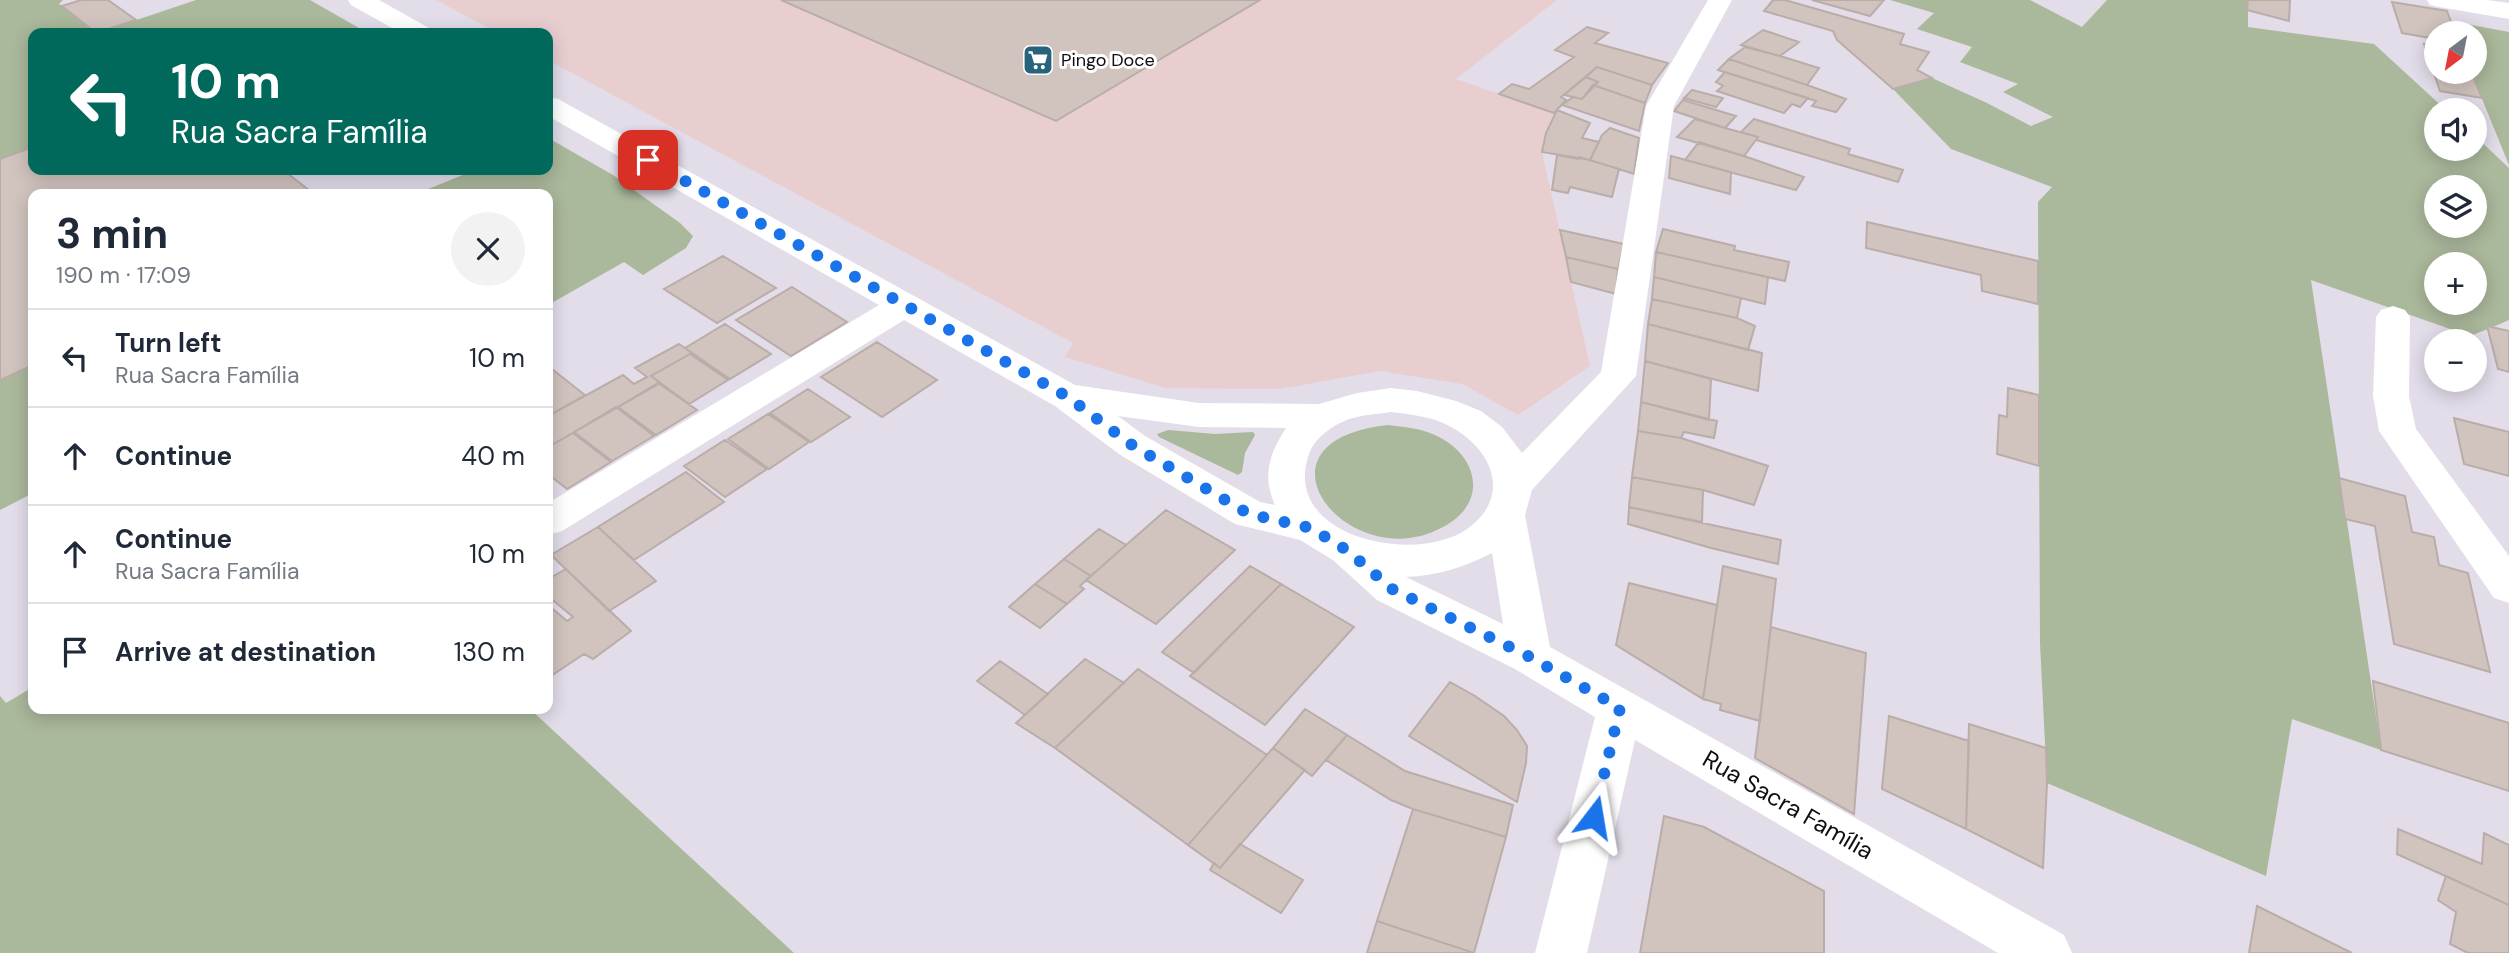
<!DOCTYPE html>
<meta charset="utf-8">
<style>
body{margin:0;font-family:"DM Sans",sans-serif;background:#f2f2f3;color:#1f2937;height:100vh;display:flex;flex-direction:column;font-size:26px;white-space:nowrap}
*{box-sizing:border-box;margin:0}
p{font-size:23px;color:#747a83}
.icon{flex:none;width:38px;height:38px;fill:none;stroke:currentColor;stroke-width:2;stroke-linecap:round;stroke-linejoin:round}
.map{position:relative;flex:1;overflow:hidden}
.drawer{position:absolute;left:28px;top:189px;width:525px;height:525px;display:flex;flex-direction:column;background:#fff;border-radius:14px;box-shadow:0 4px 18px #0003}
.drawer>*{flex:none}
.top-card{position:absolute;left:28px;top:28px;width:525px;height:147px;border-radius:14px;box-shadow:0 4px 18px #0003;background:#00695c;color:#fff;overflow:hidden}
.needle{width:46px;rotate:212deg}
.fabs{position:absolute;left:2424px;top:21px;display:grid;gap:14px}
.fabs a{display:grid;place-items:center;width:63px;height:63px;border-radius:50%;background:#fff;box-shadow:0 4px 18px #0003;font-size:35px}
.pin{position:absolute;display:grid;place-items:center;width:60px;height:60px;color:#fff;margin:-30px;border-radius:14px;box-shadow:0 4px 10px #0006}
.me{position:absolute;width:77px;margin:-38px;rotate:14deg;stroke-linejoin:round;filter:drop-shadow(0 0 5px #0008)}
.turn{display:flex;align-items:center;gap:24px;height:147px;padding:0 28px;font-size:32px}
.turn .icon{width:91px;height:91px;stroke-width:2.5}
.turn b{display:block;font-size:49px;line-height:60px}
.round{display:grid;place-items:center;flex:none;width:74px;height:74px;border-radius:37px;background:#f2f2f3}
.summary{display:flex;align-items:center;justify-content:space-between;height:119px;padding:0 28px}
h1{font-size:42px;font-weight:700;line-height:52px}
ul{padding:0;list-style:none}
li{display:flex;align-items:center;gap:21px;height:98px;padding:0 28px;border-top:2px solid #e0e1e3}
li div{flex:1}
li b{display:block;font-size:26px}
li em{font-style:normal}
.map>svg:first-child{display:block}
.commercial{fill:#e9ced0}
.green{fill:#aab89b;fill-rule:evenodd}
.building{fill:#d1c4bf;stroke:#baada9;stroke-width:2}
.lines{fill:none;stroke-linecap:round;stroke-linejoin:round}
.minor{fill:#fff;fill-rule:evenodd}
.route{stroke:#1a73e8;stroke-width:12;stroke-dasharray:0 21.6}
.labels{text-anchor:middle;stroke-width:6;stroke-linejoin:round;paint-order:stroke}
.far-poi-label{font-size:18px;fill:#0f0d11;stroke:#fff;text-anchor:start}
.near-street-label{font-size:24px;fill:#0f0d11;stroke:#fff}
</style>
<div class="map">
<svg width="2509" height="953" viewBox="0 0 2509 953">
<rect width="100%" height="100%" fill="#e2dde9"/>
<path class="commercial" d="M436 0H1557L1456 79 1554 113 1542 152 1590 366 1518 415 1462 384 1380 371 1280 389 1165 388 1065 357 1073 343 548 60V33H498Z"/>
<path class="green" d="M0 0H63L59 4 96 33H33V147L0 159Z
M196 0H310L366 32 98 33Z
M1890 0H2030L2082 27 2107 0H2248V27L2374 44 2446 110H2436V149H2474L2475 136 2509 168V320L2493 327 2488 326V329L2470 336 2311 280 2381 750 2292 719 2266 876 2047 783 2040 643 2038 202 2052 187 1951 149 1893 89 1932 78 1987 103 2031 126 2053 117 2003 92 2018 84 1960 62 1972 47 1917 29 1934 13ZM2436 187H2474V226H2436ZM2436 264H2474V303H2436Z
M2450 21 2509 32V165L2471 72H2474V33H2455Z
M550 139 613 175 680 223 693 236 686 248 643 275 624 262 548 305V194H416L475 170H548V140Z
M33 365V493L0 510V380Z
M1388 425C1404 427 1420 428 1435 435 1479 455 1489 503 1443 527 1349 579 1239 441 1388 425Z
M1168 430 1215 434 1253 432 1255 435 1245 453 1242 472 1238 475 1159 437 1157 434Z
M33 687V709H530L794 953H0V696L6 703Z"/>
<path class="building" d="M81 0H108L136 20 96 33 62 6Z
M781 0H1260L1056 121Z
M1773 0H1785L1904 34 1900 44 1929 52 1917 70 1932 78 1893 89 1837 40 1833 31 1764 11Z
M1812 0H1884L1870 16Z
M2248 0H2290L2289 21 2247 10Z
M2392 2 2447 11 2455 33H2436V39L2402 33Z
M1587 27 1608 33 1595 43 1668 63 1652 85 1597 67 1561 97 1566 100 1554 113 1499 94 1512 84 1529 89 1574 57 1555 50Z
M1763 30 1799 42 1780 56 1741 45Z
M2424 44 2436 46V72H2471L2482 98 2440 91Z
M1745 47 1780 56 1819 68 1807 85 1729 59Z
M1729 59 1807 85 1846 99 1836 112 1812 106 1816 101 1718 70Z
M1597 67 1652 85 1645 103 1593 85 1598 82 1586 77Z
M1725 72 1808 98 1800 107 1792 104 1784 113 1717 91 1723 86 1716 82Z
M1586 77 1598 82 1582 99 1564 95Z
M1593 85 1645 103 1639 131 1562 105 1573 97 1582 99Z
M1692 90 1723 98 1716 107 1684 98Z
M1683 100 1736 116 1725 128 1674 111Z
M1557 110 1590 123 1582 138 1599 142 1590 160 1542 152 1546 133Z
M1695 119 1725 128 1758 137 1744 156 1677 137Z
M1754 119 1850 149 1848 154 1903 170 1898 182 1756 140 1758 137 1741 132Z
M1610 128 1639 138 1634 174 1590 160 1602 135Z
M1699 142 1744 156 1804 177 1796 190 1685 160Z
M33 147V170H283L314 194H33V365L0 380V159Z
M1557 155 1578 159 1579 157 1619 169 1612 197 1570 187 1568 193 1552 190Z
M1671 156 1731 172 1730 194 1669 178Z
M1867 222 2038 261V304L1982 291 1981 275 1866 248Z
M1663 229 1735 246 1734 250 1789 262 1785 281 1656 252Z
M1560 230 1624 244 1618 269 1566 257Z
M1656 252 1768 277 1765 304 1654 277Z
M723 256 776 288 717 323 664 289Z
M1566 257 1618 269 1616 294 1571 282Z
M1654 277 1741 298 1737 318 1652 299Z
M792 287 847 322 791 356 736 320Z
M1652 299 1737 318 1755 326 1748 350 1648 324Z
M725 324 771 354 730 379 685 348Z
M1648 324 1762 353 1758 391 1645 361Z
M2487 326 2509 331V372L2498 369Z
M877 342 937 380 882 417 821 377Z
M679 344 692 353 651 376 660 383 548 447V416L623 375 634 384 647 377 635 368Z
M690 354 728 380 689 404 651 376Z
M1645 361 1711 379 1709 420 1641 402Z
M548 366 585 395 548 416Z
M658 383 697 410 656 435 618 407Z
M2008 388 2039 395V466L1997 454 1999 415 2007 417Z
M808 389 850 417 811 442 770 413Z
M1641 402 1717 421 1714 438 1684 432 1681 438 1638 431Z
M616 407 654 436 612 461 574 432Z
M768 414 809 442 769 469 728 439Z
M2454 418 2509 432V476L2464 464Z
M1638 431 1681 438 1768 466 1754 505 1703 490 1632 477Z
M573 433 611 462 567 489 548 474V447Z
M725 440 767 469 725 497 684 466Z
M686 472 724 502 634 560 598 527Z
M1632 477 1703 490 1702 522 1629 507Z
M2339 478 2405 496 2412 532 2434 537 2439 565 2468 573 2490 672 2394 644 2375 526 2345 519Z
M1629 507 1781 540 1778 564 1711 548 1628 524Z
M1166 510 1235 550 1156 624 1086 580Z
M598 527 656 581 609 611 551 555Z
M1099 529 1126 545 1091 576 1064 559Z
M1064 559 1091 576 1080 586 1084 589 1067 604 1035 584Z
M1250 566 1281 584 1194 673 1162 652Z
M1723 566 1776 579 1760 721 1720 710 1721 704 1703 699Z
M566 569 631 631 593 659 584 654 548 678V605L567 621 573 617 548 596V579Z
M1629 583 1717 605 1703 699 1616 645Z
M1035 584 1067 604 1040 628 1009 607Z
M1281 584 1354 627 1265 725 1190 676Z
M1771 627 1866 653 1854 814 1755 758Z
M1085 659 1124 683 1055 748 1016 723Z
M1000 661 1048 694 1025 715 977 681Z
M1138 669 1267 755 1188 845 1055 748Z
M2373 681 2509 723V791L2381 750Z
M1450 682 1475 696 1504 716 1517 730 1527 746 1526 763 1517 802 1409 736Z
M1305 709 1347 735 1312 776 1273 748Z
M1889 716 1969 741 1966 829 1882 789Z
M1969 724 2046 748 2047 783 2043 868 1966 829Z
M1347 735 1405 771 1513 805 1506 837 1413 809 1391 800 1326 760Z
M1273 748 1305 770 1220 868 1188 845Z
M1413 809 1506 837 1474 953 1377 921Z
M1664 816 1704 827 1824 891V953H1640Z
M2398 829 2482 864 2484 833 2509 845V905L2397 854Z
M1240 844 1303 880 1281 913 1210 870 1214 863 1220 868Z
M2446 876 2509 905V953H2468L2450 944 2456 912 2438 900Z
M2257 906 2352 953H2249Z
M1377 921 1474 953H1367Z"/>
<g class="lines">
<path class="minor" d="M348 0H379L429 28 433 33H401L351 5Z
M1708 0H1732L1674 106 1636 376 1532 490 1525 515 1550 647 2064 935 2072 953H1998L1635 740 1587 953H1535L1595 717 1515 669 1377 600 1333 560 1300 540 1235 524 1119 454 1055 406 904 320 562 531 548 535V503L879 305 548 116V97L558 99 1075 385 1199 403 1319 404 1357 393 1391 388 1417 391 1456 401 1481 411 1502 427 1522 453 1601 372 1646 106ZM1391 412C1408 414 1427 416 1443 423 1489 443 1516 494 1467 529 1416 565 1283 538 1308 457 1313 439 1331 426 1349 419 1362 415 1377 414 1391 412ZM1118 416 1199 427 1286 428C1269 454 1262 476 1275 505L1260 502 1145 436ZM1492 553 1503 624 1406 577C1436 576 1465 567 1492 553Z
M2427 0H2487L2509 3V19L2439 7 2430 5Z
M2393 306 2405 310 2410 317 2409 396 2416 429 2509 556V603L2494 598 2379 431 2373 396 2376 317 2381 310Z"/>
</g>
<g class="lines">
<path class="route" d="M648 160 1068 397 1132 445 1249 514 1311 528 1348 551 1392 589 1530 657 1620 708 1594 817"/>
</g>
<defs>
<g id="supermarket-square" transform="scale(1.575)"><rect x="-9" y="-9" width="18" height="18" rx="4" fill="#27637a" stroke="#fff"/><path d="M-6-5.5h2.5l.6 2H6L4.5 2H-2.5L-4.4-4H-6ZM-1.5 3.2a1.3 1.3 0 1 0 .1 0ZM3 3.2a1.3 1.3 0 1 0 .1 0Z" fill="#fff"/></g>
</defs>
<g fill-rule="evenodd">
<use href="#supermarket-square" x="1038" y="60"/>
</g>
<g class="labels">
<g class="far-poi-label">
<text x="1061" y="66">Pingo Doce</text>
</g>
<g class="near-street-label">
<text transform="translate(1788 805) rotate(30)" y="8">Rua Sacra Família</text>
</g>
</g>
</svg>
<div class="fabs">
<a><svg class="needle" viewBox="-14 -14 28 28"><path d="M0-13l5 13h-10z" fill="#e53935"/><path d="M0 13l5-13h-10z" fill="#747a83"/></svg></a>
<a><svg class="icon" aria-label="sound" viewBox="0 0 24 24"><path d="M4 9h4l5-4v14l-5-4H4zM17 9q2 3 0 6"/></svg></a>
<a><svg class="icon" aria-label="layers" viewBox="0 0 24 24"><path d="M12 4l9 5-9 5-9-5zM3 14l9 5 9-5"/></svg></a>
<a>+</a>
<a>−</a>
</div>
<div class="pin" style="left:648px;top:160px;background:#d93025"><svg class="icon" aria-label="arrive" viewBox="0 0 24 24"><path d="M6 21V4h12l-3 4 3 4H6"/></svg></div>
<svg class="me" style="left:1594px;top:817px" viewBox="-20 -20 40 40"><path d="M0-17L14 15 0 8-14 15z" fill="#1a73e8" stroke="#fff" stroke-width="4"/></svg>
<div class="top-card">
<div class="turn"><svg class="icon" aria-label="left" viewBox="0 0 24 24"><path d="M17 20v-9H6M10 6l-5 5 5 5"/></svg><div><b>10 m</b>Rua Sacra Família</div></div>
</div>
<section class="drawer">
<div class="summary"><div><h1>3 min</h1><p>190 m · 17:09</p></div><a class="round"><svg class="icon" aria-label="close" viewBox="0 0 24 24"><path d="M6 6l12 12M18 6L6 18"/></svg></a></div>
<ul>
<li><svg class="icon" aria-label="left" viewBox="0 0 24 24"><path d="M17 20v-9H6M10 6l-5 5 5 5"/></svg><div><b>Turn left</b><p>Rua Sacra Família</p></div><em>10 m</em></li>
<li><svg class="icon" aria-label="ahead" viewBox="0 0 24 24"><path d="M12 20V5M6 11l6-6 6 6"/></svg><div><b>Continue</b></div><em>40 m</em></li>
<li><svg class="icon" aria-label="ahead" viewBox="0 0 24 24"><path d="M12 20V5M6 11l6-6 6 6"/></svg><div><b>Continue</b><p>Rua Sacra Família</p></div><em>10 m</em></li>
<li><svg class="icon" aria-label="arrive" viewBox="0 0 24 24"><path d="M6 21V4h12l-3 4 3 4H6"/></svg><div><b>Arrive at destination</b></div><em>130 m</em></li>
</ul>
</section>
</div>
